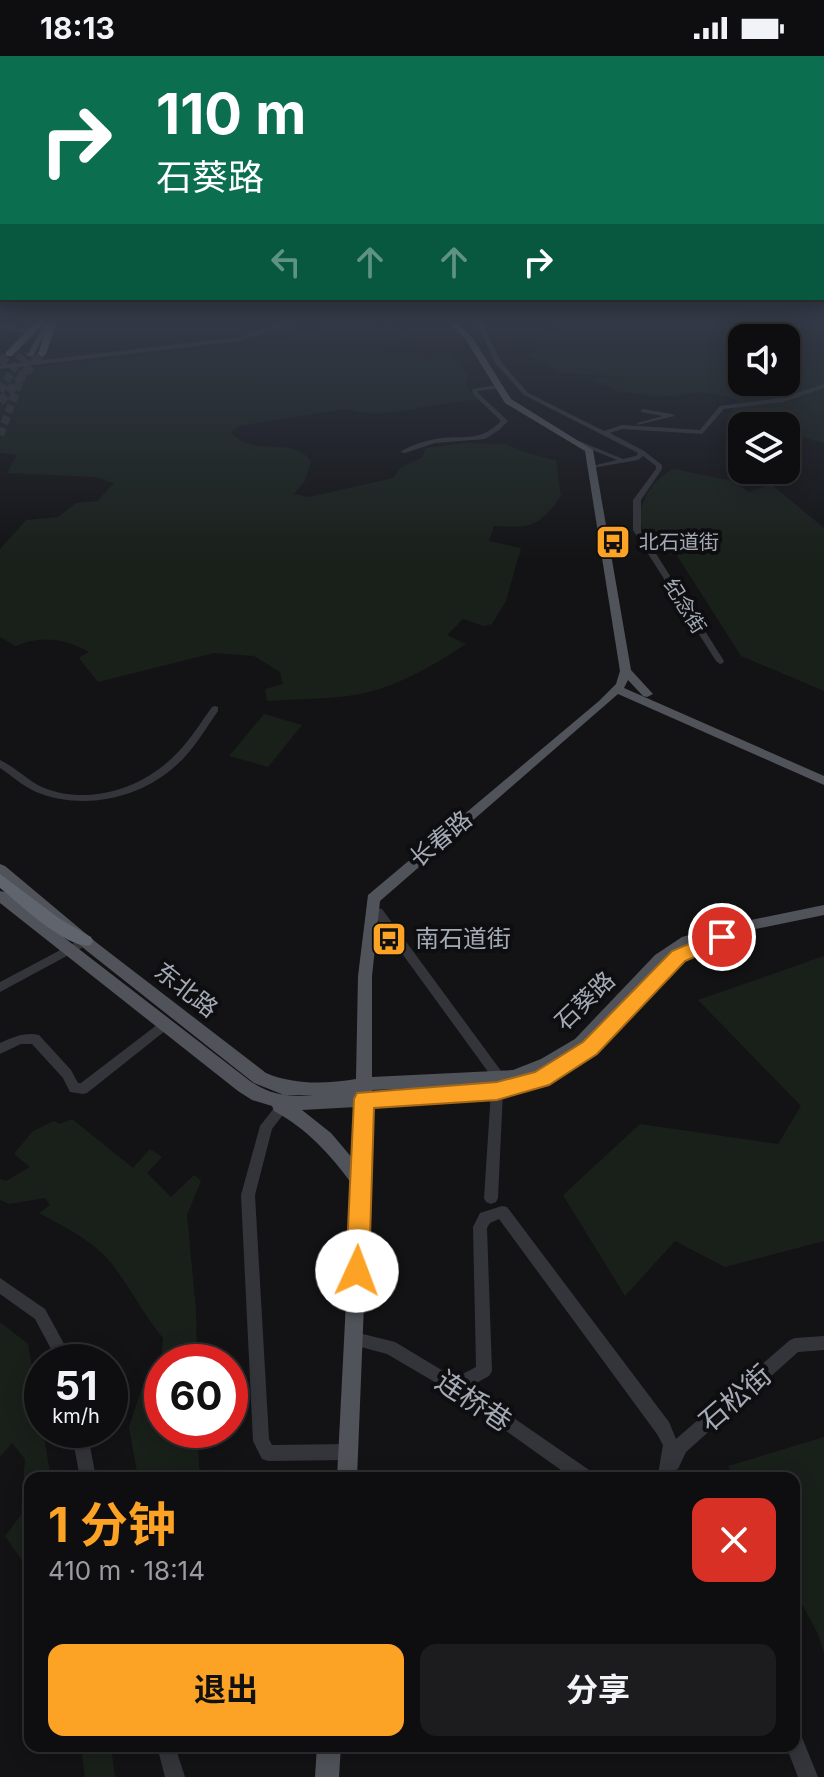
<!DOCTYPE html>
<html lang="zh">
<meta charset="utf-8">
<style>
body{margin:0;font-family:Inter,"Noto Sans SC",sans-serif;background:#1c1c1e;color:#f1f3f6;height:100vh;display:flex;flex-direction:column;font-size:30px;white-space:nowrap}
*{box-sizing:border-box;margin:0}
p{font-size:26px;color:#9b9c9f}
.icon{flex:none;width:44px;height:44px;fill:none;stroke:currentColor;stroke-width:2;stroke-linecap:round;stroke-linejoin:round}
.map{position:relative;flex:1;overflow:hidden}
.drawer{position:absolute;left:24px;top:1416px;width:776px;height:280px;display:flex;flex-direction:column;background:#0e0e10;border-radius:16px;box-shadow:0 4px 20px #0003,0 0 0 2px #2e2e30}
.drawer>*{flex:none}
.top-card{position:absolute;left:0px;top:0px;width:824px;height:244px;box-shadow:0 4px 20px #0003,0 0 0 2px #2e2e30;background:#0b6e4f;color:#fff;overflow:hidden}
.fabs{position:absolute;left:728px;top:268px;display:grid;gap:16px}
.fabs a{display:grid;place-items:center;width:72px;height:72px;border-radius:16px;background:#0e0e10;box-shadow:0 4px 20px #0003,0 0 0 2px #2e2e30;font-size:40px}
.speed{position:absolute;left:24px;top:1288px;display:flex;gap:16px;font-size:40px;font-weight:700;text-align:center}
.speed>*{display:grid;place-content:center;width:104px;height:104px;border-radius:50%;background:#0e0e10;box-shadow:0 4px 20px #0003,0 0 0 2px #2e2e30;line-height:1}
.speed small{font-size:20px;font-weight:400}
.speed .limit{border:12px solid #d22;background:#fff;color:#111}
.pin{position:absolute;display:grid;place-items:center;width:68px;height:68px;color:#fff;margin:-34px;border:4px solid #fff;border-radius:50%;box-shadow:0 2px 8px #0007}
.me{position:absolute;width:88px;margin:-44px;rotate:2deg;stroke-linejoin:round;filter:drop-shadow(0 0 6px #0008)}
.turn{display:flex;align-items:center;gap:28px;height:168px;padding:0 24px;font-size:36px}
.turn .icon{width:104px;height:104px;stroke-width:2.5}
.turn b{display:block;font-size:56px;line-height:68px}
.lanes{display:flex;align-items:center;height:76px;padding:0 24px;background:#0003;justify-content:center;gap:40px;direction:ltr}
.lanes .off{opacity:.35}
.round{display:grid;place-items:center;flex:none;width:84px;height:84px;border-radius:16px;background:#1c1c1e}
.summary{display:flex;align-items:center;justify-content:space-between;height:136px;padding:0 24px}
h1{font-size:48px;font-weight:700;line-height:60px;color:#fca224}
.primary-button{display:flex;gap:16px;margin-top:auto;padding:16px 24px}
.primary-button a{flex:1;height:92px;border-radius:16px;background:#fca224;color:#111;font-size:32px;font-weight:700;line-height:92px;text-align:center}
.primary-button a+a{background:#1c1c1e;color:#f1f3f6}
.status{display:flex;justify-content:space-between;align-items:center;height:56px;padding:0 40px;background:#0e0e10;direction:ltr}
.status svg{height:22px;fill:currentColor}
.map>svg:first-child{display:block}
.green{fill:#19201a;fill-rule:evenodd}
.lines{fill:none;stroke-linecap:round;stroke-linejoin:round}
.major-tunnel{stroke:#303135;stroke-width:8;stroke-dasharray:8 4;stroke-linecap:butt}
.highway-tunnel{stroke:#303135;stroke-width:9;stroke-dasharray:9 4;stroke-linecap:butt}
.minor{fill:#34353a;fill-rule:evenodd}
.major{fill:#505359;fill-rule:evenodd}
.highway{fill:#60646c;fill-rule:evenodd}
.route{fill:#fca224;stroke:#a46917;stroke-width:2}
.labels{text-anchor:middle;stroke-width:8;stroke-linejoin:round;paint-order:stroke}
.far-poi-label{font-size:20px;fill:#a4abb6;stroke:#0e0e10;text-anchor:start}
.far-street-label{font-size:20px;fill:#a4abb6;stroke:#0e0e10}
.street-label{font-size:24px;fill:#a4abb6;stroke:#0e0e10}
.poi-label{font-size:24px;fill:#a4abb6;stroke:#0e0e10;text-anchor:start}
.near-street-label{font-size:28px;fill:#a4abb6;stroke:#0e0e10}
</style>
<div class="status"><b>18:13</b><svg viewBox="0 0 49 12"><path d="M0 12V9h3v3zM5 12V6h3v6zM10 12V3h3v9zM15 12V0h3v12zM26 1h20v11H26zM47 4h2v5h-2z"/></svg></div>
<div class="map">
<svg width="824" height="1721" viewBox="0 0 824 1721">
<rect width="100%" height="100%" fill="#131315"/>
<path class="green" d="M362 265 377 271 397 270 412 291 385 288 383 298C406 300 431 310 450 297L468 318C464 335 471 334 479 344 437 344 384 366 347 353L240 370 231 376C250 402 293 379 311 405L305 425 294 438 309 441 393 422 400 412 423 401 425 392 464 387 505 388 530 398 556 404 561 440C538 472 531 472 494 470L489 485 521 492 506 545 492 568 483 570 463 563 447 579 466 588C431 611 390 635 348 640 321 643 294 643 267 645L265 633 283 628 280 616 254 600 214 597 98 626 79 602 89 596C66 583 41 579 16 590L0 581V493L26 464 58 461 76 447 97 445 114 427 95 421 7 417 17 399 0 397V315L277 285 317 274 323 267Z
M556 265H824V387L786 377V370H758L729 363 728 360 737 346 734 342 701 336 664 341 615 335 614 332 590 325 598 321H622L561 317 527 299 537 296 534 280H548L555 275ZM742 282H786V326H742Z
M674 413 732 425 749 436 771 428 824 472V635L741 600 676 498H662C656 491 645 480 642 472 635 449 653 422 674 413Z
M264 658 302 669 268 711 229 700Z
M824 900V1185L725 1211 675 1185 625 1240 563 1139 640 1068 778 1088 801 1050 698 944Z
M72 1063 133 1112 150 1093 162 1101 147 1117 171 1141 194 1119 201 1125 187 1159 196 1254 197 1306H162V1374H197L200 1422H138L129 1371 142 1332 159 1327 163 1282C143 1258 130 1231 112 1208 94 1185 63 1170 39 1157L50 1149 45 1142 9 1148 0 1144V1123L6 1125 30 1111 14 1098 33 1075 54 1065 59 1068Z
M0 1266 28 1288 51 1422H30V1516L5 1480 21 1459 25 1403 12 1387 0 1401Z
M824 1381V1596L819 1580 794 1533V1422H734L728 1410Z
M81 1690H111L115 1721H85Z"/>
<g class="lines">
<path class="major-tunnel" d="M0 335 22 299
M0 379 30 298"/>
<path class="highway-tunnel" d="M0 307 9 298
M0 346 42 298"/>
<path class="minor" d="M290 265H299L240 285 0 313V309L239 281Z
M476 265H482L501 306 528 337 604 375 622 369 700 374 720 350 782 342 824 328V332L783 346 724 353 702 378 622 373 610 377 644 395 662 409V413L641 444V474L724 605 723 607 720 608 716 605 633 474V444L656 413V410L643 400 638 404 592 412V410L617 404 575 387V385H579L623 403 636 400 638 397 524 339 495 307Z
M0 270 33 273 36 275 33 277 0 274Z
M498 329 500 330V332L478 335V337L508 365 499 374 485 383 435 387 405 397 400 396C410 390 423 385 436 383 464 378 478 388 501 365L473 338 472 333Z
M643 353 672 358 675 360 637 369V367L663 360 641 356V354Z
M215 650 218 651V655C204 675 191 698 172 713 135 744 81 754 36 736 23 730 12 720 0 712V704C15 711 27 724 42 731 88 751 145 732 178 696 191 683 201 666 212 651Z
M378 852 382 853 507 1023 503 1035 498 1142 496 1146 491 1148 486 1146 484 1142 491 1035 494 1024 374 859 373 856Z
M85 881 89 882 91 885 89 888 0 936V926Z
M166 963 170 965 172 968 170 971 87 1037 83 1038 70 1036 63 1022 32 988H21L0 998V987C14 981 24 976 39 979L71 1014 78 1027H81L162 965Z
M283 1045 288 1047 289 1051 272 1073 255 1139 269 1383 272 1389 349 1388 355 1390 357 1396 355 1402 349 1404 268 1405 262 1403 253 1385 241 1139 260 1070 278 1047Z
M502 1150 507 1151 669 1366 676 1383 790 1284 795 1282 824 1280V1294L798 1296 686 1396 678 1413 675 1414 672 1422H660L658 1418 663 1389 657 1378 499 1163 490 1167 487 1172 492 1315 489 1320 469 1331 592 1416 594 1422H572L450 1335 387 1298 350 1288 348 1283 350 1278 355 1276 395 1286 455 1322 476 1311 473 1171 480 1157Z
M0 1222 45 1253 74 1306H58L35 1263 0 1238Z
M71 1374H87L96 1422H80Z
M794 1677 801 1679 818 1721H798L786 1690H794Z
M157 1690H175L185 1721H165Z"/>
<path class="major" d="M46 265H52L33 300H27Z
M447 265H454L472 281 511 343 593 394 631 614 653 638 647 641 643 640 628 624 624 632 824 720V729L618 638 380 845 372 920V1021L513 1014 541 1003 575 983 655 899 682 881 717 871 824 849V859L717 881 692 889 665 907 638 936 643 938 645 942 643 946C604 990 557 1033 496 1042 455 1048 413 1047 372 1050L357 1422H337L352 1128C330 1098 307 1073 274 1055L272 1050 252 1044 238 1035 0 847V835L5 836 250 1025C272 1040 288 1041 314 1039H284L254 1027 87 895 0 820V808L5 810 97 887 266 1017C294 1029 326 1028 356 1023L358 920 368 839 599 645 616 628 620 615 585 395 505 347 466 284ZM471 1030 372 1036V1034ZM356 1051 353 1103 331 1077 302 1054Z
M317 1690H341L339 1721H315Z"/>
<path class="highway" d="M37 265H46L12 300H6V296Z
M49 265H57L46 298 42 301 38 298Z
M0 818 60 863 91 881 93 885 91 889C69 895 17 846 0 832Z"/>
</g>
<linearGradient id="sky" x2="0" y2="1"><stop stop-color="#0a0a0c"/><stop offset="0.52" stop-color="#333946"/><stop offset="1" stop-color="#333946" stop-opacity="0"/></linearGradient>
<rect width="824" height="506" fill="url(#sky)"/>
<path class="route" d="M722 874 729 876 731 881 729 886 685 905 597 998 549 1029 497 1044 374 1052 369 1215 366 1223 357 1226 349 1223 346 1215 354 1043 357 1037 497 1026 535 1016 583 986 672 895Z"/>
<defs>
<g id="bus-square" transform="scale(1.8)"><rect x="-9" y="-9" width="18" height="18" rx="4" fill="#fca224" stroke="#0e0e10"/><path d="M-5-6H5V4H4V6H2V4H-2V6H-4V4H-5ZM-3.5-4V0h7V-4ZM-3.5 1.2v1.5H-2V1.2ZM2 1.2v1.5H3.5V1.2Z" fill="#111"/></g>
</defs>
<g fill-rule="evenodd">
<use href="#bus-square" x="613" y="486"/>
<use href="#bus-square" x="389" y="883"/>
</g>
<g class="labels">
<g class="far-poi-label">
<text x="639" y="493">北石道街</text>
</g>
<g class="far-street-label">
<text transform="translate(685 550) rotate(58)" y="7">纪念街</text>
</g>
<g class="street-label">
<text transform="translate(441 783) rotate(-40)" y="8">长春路</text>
<text transform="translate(186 934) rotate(38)" y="8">东北路</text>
<text transform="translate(585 945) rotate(-44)" y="8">石葵路</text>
</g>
<g class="poi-label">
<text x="415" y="891">南石道街</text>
</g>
<g class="near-street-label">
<text transform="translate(735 1342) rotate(-41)" y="10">石松街</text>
<text transform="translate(474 1345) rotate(34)" y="10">连桥巷</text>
</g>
</g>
</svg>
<div class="fabs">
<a><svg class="icon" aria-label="sound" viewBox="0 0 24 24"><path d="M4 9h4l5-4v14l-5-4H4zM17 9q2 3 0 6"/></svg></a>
<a><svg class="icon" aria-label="layers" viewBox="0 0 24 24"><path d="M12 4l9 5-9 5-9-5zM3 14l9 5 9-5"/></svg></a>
</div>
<div class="speed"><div>51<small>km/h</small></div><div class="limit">60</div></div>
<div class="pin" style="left:722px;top:881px;background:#d93025"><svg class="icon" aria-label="arrive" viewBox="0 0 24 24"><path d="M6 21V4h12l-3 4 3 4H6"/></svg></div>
<svg class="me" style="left:357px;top:1215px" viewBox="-20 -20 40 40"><circle r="19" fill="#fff"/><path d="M0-13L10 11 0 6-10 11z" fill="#fca224"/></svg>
<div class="top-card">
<div class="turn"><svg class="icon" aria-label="right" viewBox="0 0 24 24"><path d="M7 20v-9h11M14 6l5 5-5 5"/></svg><div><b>110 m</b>石葵路</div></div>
<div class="lanes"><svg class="icon off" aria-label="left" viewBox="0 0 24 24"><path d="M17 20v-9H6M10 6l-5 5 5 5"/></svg><svg class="icon off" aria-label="ahead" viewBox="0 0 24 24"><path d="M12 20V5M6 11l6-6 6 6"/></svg><svg class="icon off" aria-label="ahead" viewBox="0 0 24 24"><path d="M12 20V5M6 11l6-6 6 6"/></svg><svg class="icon" aria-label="right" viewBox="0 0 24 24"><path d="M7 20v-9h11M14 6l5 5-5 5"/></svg></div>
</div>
<section class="drawer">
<div class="summary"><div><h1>1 分钟</h1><p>410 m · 18:14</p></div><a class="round" style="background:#d93025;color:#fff"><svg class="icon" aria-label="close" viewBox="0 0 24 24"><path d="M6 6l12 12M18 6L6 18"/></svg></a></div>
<div class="primary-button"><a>退出</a><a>分享</a></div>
</section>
</div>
